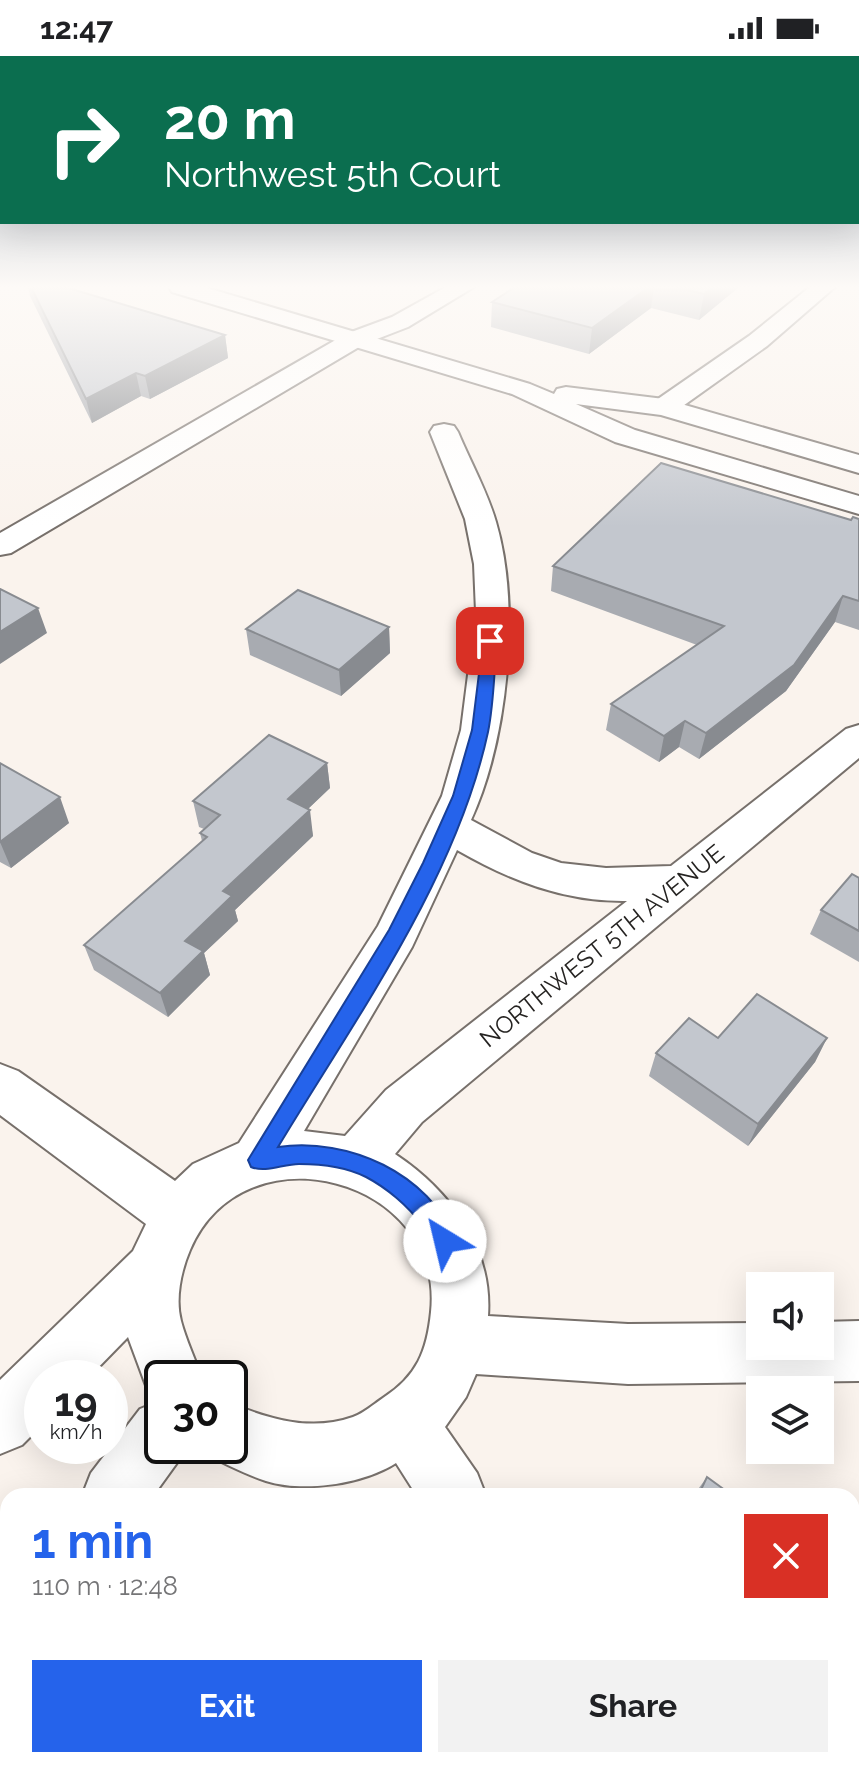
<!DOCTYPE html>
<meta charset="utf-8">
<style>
body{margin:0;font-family:Raleway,sans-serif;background:#f2f2f2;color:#202124;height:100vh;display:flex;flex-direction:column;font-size:30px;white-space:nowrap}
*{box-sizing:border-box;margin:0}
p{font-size:26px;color:#757577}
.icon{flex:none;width:44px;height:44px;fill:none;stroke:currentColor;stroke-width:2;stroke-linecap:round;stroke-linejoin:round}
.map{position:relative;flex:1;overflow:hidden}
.drawer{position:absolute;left:0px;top:1432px;width:860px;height:280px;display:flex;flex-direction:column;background:#fff;border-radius:24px 24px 0 0;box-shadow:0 8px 32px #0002}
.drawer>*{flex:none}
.top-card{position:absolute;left:0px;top:0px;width:860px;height:168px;box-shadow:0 8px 32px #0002;background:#0b6e4f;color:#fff;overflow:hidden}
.fabs{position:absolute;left:746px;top:1216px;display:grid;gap:16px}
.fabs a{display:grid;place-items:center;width:88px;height:88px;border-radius:0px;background:#fff;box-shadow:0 8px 32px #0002;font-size:40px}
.speed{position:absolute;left:24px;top:1304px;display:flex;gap:16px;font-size:40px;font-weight:700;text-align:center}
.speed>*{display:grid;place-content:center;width:104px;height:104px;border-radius:50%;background:#fff;box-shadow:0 8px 32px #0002;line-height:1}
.speed small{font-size:20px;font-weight:400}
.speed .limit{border:4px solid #111;border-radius:12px;background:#fff;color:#111}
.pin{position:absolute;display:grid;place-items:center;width:68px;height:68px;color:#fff;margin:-34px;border-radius:16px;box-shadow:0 4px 12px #0006}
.me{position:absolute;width:88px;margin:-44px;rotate:324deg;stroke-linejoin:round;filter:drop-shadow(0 0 6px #0008)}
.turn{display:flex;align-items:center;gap:28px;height:168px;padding:0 32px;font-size:36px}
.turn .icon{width:104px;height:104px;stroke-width:2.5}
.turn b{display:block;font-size:56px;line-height:68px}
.round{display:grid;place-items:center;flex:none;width:84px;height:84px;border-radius:0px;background:#f2f2f2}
.headline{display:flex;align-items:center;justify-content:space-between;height:136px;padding:0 32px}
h1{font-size:48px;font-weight:700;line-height:60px;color:#2563eb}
.primary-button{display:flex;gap:16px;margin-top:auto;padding:16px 32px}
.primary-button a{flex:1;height:92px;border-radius:0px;background:#2563eb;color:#fff;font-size:32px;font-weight:700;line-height:92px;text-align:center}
.primary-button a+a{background:#f2f2f2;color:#202124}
.status{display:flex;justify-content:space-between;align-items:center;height:56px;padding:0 40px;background:#fff;direction:ltr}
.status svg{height:22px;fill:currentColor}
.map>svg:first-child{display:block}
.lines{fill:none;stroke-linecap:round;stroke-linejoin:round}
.street-casing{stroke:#77706b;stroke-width:4}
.secondary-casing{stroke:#77706b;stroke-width:4}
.street{fill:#fff;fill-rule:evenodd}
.secondary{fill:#fff;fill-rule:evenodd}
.wall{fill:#a8abb1}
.shaded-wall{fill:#888b90}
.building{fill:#c3c7ce;stroke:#888b90;stroke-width:2}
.route{fill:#2563eb;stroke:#184099;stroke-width:2}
.labels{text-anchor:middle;stroke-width:6;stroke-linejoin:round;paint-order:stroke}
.street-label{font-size:24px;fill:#252321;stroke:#fff}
</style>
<div class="status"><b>12:47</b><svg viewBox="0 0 49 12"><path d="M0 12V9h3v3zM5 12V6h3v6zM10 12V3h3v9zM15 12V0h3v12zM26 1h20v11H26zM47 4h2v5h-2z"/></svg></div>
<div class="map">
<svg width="859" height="1712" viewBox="0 0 859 1712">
<rect width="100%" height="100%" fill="#faf3ed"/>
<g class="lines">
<g class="street-casing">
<path id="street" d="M446 231H474L408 271 364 288 11 497 0 499V477L346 278 392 261Z
M810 231H835L767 290 673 357H655L651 351 655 345 749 280Z
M444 368 454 370 458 376C470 405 487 435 496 466 521 551 508 683 471 764L532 797 561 807 606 812 671 810 846 673 859 669V702L422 1066 395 1098C449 1134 493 1191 488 1260L628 1268 760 1267V1290H820V1266L859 1265V1325L628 1328 476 1318 466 1341 445 1371 477 1417 486 1440H417L396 1407C363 1428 304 1437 266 1425 247 1419 227 1408 208 1400L204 1390H230V1347C269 1363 311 1376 353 1361 364 1357 374 1348 383 1342 417 1320 427 1295 431 1256 445 1122 244 1068 190 1194 181 1215 175 1243 181 1265 186 1284 195 1303 202 1322H162V1390H187L184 1397 153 1440H82L91 1417 140 1353 157 1346 151 1343 128 1281 88 1322H42V1369L22 1389 0 1398V1324L133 1195 146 1168 0 1059V1008L18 1015 175 1125 193 1108 239 1087 378 870 442 740 461 674 476 556 474 508 465 463 430 376 434 370ZM457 794C511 825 565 846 627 845L386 1034 345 1080 304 1075 412 891Z
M8 1608V1693L0 1696V1612Z
M536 1704H611L614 1712H540Z"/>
</g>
<g class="secondary-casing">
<path id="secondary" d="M169 231H204L530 328 554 338 557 333 566 331 664 343 859 399V417L661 359 576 348 635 374 859 440V458L615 386 512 338 172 236Z"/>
</g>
<use href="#street" class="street"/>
<use href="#secondary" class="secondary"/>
</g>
<path class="wall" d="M28 231H65L225 279 228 302 150 343 141 340 92 367 30 240Z
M515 231H739L699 264 651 252 589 298 491 271 492 246Z
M859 463V574L835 566 786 635 699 703 679 691 659 706 606 674 611 648 697 589 551 535 553 510Z
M389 571 390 597 341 640 250 599 246 573Z
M0 707 69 767 11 812 0 806Z
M327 707 330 732 308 753 313 780 235 854 238 865 204 897 210 919 168 961 94 914 84 889 202 785 200 777 204 773 199 771 193 745Z
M859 822V906L810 878 821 854Z
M718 982H827L815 1006 748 1090 649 1020 656 997Z
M707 1421 733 1440H693Z
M852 1528 859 1533V1651L852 1645Z"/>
<path class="shaded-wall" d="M649 231H654L651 252 589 298 592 272Z
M713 231H739L699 264 704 238Z
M225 279 228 302 150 343 145 320Z
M136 317 141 340 92 367 86 343Z
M843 540 835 566 786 635 699 703 706 677Z
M38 552 47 577 0 608V576Z
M389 571 390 597 341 640 339 614Z
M685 665 679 691 659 706 664 680Z
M327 707 330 732 291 769 288 743Z
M60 741 69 767 11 812 0 786Z
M310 754 313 780 235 854 238 865 204 897 210 919 168 961 160 937 185 885 223 835Z
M827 982 815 1006 748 1090 758 1068Z
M307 1705 312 1707 311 1712H305Z"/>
<path class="building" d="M31 231H65L225 279 145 320 136 317 86 343Z
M515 231H649L592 272 492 246Z
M675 231H713L704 238Z
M661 407 851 464 853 461 859 463V545L843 540 794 609 706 677 685 665 664 680 611 648 724 570 553 510Z
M0 533 38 552 0 576Z
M298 534 389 571 339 614 246 573Z
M269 679 327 707 288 743 310 754 223 835 232 840 185 885 203 895 160 937 84 889 207 781 200 777 220 759 193 745Z
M0 707 60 741 0 786Z
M852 818 859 822V875L821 854Z
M757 938 827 982 758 1068 656 997 689 962 718 982Z
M707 1421 733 1440H698Z
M852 1528 859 1533V1631L852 1626Z
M177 1704H303L307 1705 305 1712H175Z"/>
<linearGradient id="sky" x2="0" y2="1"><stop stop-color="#a0acbb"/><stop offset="0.49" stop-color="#fdfaf7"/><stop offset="1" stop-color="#fdfaf7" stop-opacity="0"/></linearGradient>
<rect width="859" height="471" fill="url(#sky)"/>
<path class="route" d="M490 581 497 585C494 615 494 647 488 676 456 824 355 963 278 1091 349 1081 428 1117 457 1185L454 1193 445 1196C433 1191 430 1179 422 1169 408 1150 387 1132 366 1121 346 1111 321 1108 299 1108 283 1108 266 1117 251 1111L248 1104 389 874 423 807 453 740 472 674 483 585Z"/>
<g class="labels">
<g class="street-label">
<text transform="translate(602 890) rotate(-39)" y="8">NORTHWEST 5TH AVENUE</text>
</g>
</g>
</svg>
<div class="fabs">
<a><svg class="icon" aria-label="sound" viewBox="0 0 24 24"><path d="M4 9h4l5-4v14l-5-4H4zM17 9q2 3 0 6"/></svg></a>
<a><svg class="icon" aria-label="layers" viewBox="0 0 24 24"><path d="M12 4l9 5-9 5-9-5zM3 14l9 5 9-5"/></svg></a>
</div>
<div class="speed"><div>19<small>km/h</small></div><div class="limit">30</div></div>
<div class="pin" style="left:490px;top:585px;background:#d93025"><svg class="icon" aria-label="arrive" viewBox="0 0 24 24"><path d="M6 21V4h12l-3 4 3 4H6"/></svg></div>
<svg class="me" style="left:445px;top:1185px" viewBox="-20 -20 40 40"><circle r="19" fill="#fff"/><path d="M0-13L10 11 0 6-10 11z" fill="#2563eb"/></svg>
<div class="top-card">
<div class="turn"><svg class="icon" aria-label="right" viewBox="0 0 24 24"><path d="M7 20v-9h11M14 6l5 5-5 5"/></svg><div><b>20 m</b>Northwest 5th Court</div></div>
</div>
<section class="drawer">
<div class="headline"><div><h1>1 min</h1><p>110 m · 12:48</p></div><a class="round" style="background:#d93025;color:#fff"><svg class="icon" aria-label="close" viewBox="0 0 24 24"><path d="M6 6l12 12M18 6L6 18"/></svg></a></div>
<div class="primary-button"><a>Exit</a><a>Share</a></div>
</section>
</div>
